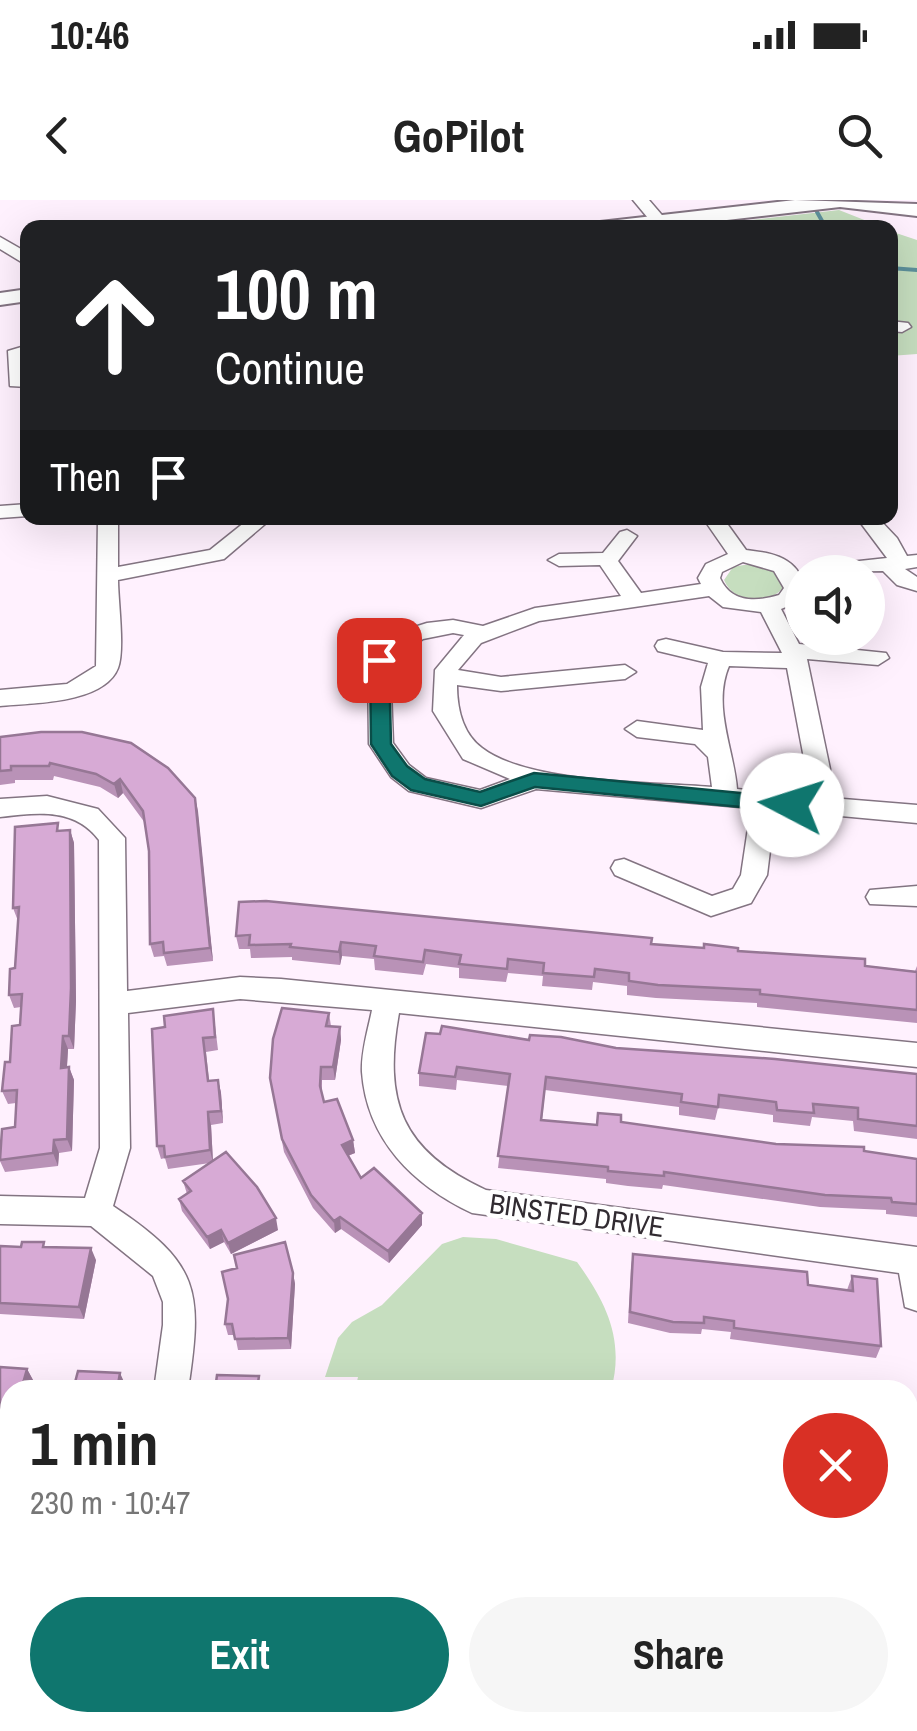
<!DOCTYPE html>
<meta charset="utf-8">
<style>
body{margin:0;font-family:"Archivo Narrow",sans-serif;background:#f6f6f6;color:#222;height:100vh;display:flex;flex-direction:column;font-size:38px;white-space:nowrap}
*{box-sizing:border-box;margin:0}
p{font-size:32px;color:#767676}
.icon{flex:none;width:55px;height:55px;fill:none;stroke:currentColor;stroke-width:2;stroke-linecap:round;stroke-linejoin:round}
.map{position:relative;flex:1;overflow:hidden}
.side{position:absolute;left:0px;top:1180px;width:918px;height:352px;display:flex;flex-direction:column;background:#fff;border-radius:30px 30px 0 0;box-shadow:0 10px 40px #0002}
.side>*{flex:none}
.top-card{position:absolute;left:20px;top:20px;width:878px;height:305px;border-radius:20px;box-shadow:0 10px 40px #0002;background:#202124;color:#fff;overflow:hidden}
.fabs{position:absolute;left:785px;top:355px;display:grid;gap:20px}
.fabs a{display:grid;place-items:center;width:100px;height:100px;border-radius:50%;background:#fff;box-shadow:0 10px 40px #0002;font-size:50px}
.pin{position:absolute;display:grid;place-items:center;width:85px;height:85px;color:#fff;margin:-42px;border-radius:20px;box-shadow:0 5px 15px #0006}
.me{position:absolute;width:110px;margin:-55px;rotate:275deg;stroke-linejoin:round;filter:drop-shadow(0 0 8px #0008)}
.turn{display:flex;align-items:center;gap:35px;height:210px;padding:0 30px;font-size:45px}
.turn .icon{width:130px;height:130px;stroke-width:2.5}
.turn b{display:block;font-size:70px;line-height:85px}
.then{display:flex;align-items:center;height:95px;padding:0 30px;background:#0003;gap:20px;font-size:38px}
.round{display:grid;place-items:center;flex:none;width:105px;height:105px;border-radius:52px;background:#f6f6f6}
.headline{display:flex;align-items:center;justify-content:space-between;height:170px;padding:0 30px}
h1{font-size:60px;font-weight:800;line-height:75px}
.action{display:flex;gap:20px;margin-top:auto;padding:20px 30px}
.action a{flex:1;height:115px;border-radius:60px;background:#0f766e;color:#fff;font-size:40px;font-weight:800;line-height:115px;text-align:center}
.action a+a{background:#f6f6f6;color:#222}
.status{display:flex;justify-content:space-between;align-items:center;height:70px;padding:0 50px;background:#fff;direction:ltr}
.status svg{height:28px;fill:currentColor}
header{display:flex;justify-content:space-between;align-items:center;height:130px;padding:0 30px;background:#fff;font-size:45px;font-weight:800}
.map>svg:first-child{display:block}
.green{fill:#c6debf}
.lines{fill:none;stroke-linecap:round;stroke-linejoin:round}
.stream{stroke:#5d909b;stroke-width:4}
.minor-casing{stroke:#837482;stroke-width:3}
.major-casing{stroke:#837482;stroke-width:4}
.minor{fill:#fff;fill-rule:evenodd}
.major{fill:#fff;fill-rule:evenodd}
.wall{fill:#b992b7}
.shaded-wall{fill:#967795}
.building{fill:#d7aad5;stroke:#967795;stroke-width:2.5}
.route{fill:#0f766e;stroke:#0a4d48;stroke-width:2.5}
.labels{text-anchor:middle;stroke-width:9;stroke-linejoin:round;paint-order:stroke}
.street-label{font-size:28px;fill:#312b31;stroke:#fff}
</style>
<div class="status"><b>10:46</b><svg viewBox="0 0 49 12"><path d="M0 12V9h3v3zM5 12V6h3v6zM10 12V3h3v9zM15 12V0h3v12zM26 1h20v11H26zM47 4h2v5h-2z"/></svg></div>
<header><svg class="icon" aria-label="back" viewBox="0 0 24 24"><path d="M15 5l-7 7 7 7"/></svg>GoPilot<svg class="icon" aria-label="search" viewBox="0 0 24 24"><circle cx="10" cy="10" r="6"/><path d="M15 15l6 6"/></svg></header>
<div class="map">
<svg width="917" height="1531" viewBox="0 0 917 1531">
<rect width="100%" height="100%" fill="#fff1fe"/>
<path class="green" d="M839 10 882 27 753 28 742 21Z
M890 31 917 40V154L890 156V91L896 89 890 87Z
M744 365C760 365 782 368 783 388 767 406 733 403 724 380L733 367Z
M463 1037 496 1039 577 1062C606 1102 625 1140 611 1190H355L358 1177H325L338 1138 352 1122 382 1105 442 1044Z"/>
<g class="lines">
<path class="stream" d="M817 12 826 28
M890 52V56
M890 68 917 70"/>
<g class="minor-casing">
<path id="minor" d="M633 0H649L667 21 665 24H653Z
M705 11 722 28H706L697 16Z
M0 37 28 53V66L0 49Z
M890 121 908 123 911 127 902 132 890 131Z
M28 145V187L10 186 8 151Z
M28 304V316L0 318V306Z
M98 318H118V367L210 350 250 318H272L224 359 118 380C118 401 125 450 118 468 104 504 31 503 0 506V490L67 484 96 466Z
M703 318H723L746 350C760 352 775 353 787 361 810 376 806 401 781 409L799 444 886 453 889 458 878 465 807 459 830 569 831 598 917 605V623L775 610 767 675 751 703 711 716 615 675 611 668 615 661 624 659 712 696 733 689 741 675 751 608 536 589 481 608 409 591 391 577 369 544 368 460 371 455 408 429 427 423 453 420 483 426 535 408 621 396 600 365 559 366 548 360 559 354 603 353 620 332 627 330 637 336 618 361 641 393 701 384 698 378 706 364 728 354ZM743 362 774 371 784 388 779 395C756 402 731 403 720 378L722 372ZM709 396 723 407 761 412 782 453 723 452 666 439 658 441 655 446 658 451 708 463 701 487 703 530 637 521 625 529 637 537 695 544 708 557 712 587C652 582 529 584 482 548 462 533 457 507 457 485L501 491 625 479 636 472 625 465 501 477 458 470 481 443 539 421ZM453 433 464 435 435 470 433 511 463 559 510 579 480 590 426 578 409 565 393 543 390 462 423 439ZM729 466 787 468 806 569V596L737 589C734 550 712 506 729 466Z
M857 318H878L897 338 907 356 917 355V367L905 369 917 377V391L897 385 883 371 803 372 813 366 887 358Z
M47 596 98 609 125 638 127 791 240 777 281 779 917 843V867L399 813C383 901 401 951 486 990L917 1047V1111L905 1107 899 1073 472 1013C413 985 367 940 362 872 361 852 368 830 372 810L240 799 128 813 130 948 113 1006C200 1064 203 1090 188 1190H154L163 1125V1102L153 1076 91 1026 0 1024V996L85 998 100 948 99 640C74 607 37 613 0 617V599Z
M917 686V706L870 704 866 697 870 690Z
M0 1283H10V1319H0Z
M908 1331H917V1367H908Z
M91 1522H131L129 1531H89Z
M408 1522H448V1531H408Z
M472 1522H512L511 1531H471Z
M558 1522H598V1531H558Z
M640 1522H680V1531H640Z"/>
</g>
<g class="major-casing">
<path id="major" d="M795 0 917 4V16L840 7 657 28H590L600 22Z
M28 89V101L0 105V93Z"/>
</g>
<use href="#minor" class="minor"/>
<use href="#major" class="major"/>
</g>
<path class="wall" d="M0 537 195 598 213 761 167 766 164 756 154 757 150 744 149 651 145 623 123 593 118 598 100 587 54 576 53 580H15V583L0 585Z
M70 630 74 643 76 801 74 849H68L67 867H69L74 880 72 951 59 953 58 966 5 972 0 961 2 929 15 927 16 903 8 904 2 891 20 825 21 807 14 808 9 795 15 768 18 721 13 708 60 631Z
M236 736 651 744 738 751 915 771 917 766V823L757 807V803L656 798 627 795V786L593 782 592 790 542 786 543 776 508 773 506 782 459 778V768L426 764 423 775 375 770 374 759 342 756 340 765 292 760V757L251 758 250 749H239Z
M213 809 218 850 206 852 209 881 218 880 221 893 223 923 211 925 213 961 278 1030 231 1054 224 1042 210 1049 182 1011 179 999 187 994 183 981 210 963 168 969 165 958 161 959 157 946 165 827Z
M329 813 331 826 340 827 341 840 335 880H322V894L324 902 353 940 355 953 348 956 361 978 422 1013V1025L389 1063 341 1029 335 1033 313 1008 284 952 270 878Z
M529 840 917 874V939L854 931 853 921 812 917 810 926 773 922V915L718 908 715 920 679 915V907L545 890 542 920 596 925 598 913 621 922 776 944 864 951 917 959V1017L886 1014V1010L820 1007 663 985 662 989 628 986 606 983V979L498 968 508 886 457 880 456 890 419 886V873Z
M0 1046 46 1047 96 1060 84 1119 0 1114Z
M633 1054 808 1085 847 1090 852 1076 881 1146 876 1158 730 1139 731 1132 702 1129 701 1134 670 1133 628 1123 631 1066Z
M293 1073 295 1084 291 1149 238 1150 235 1135H228L225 1124Z
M0 1167 27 1169 33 1180 10 1190V1238L0 1237Z
M908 1393 917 1414V1424L911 1431H908Z
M917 1465V1513H915L917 1531H843L842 1525 844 1522H908Z
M721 1522H813L814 1531 721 1530Z"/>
<path class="shaded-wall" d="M120 579 123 593 118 598 114 584Z
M195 598 198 611 213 761 210 748Z
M70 630 74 643 76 801 74 849 69 836Z
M341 742 342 756 340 765 339 752Z
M340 827 341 840 335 880 333 867Z
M63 836 68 849 66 881 61 868Z
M69 867 74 880 72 951 67 939Z
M218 880 221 893 223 923 221 911Z
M208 912 211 925 213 963 210 950Z
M54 940 59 953 58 966 53 953Z
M353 940 355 953 344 957 342 945Z
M422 1013V1025L389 1063 388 1051Z
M340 1017 341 1029 335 1033 334 1021Z
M276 1018 278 1030 231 1054 228 1043Z
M221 1030 224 1042 210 1049 207 1037Z
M91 1048 96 1060 84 1119 79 1107Z
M293 1073 295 1084 291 1149 288 1138Z
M27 1169 33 1180 30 1190 22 1187Z
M120 1173 125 1184 124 1190H117Z
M46 1522H54L52 1531H44Z
M224 1522H228L227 1531H223Z"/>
<path class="building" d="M41 532H82L131 543 168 568 195 598 210 748 164 753 163 742 150 744 149 651 143 611 120 579 114 584 96 574 50 563 49 566H11V570L0 571V537Z
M58 623 57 631 70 630 71 788 69 836H63L61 868 69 867 67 939 54 940 53 953 0 960 2 929 15 927 17 890 2 891 5 862H10L12 826 20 825 22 794 9 795 10 769 15 768 19 707 13 708 15 627Z
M266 701 652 738 651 744 704 748V744L738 748V751L865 759V766L917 772V810L760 794V790L658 785 629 781V773L595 769 594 777 543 773 544 763 508 759 507 769 459 764 461 755 425 750 423 762 374 756 376 746 341 742 339 752 290 747 291 744 249 745 250 735 236 736 239 702Z
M282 808 329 813 326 826 340 827 333 867H321L320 886 324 902 337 899 353 940 342 945 361 978 374 968 422 1013 388 1051 340 1017 334 1021 311 995 282 939 270 878 273 839Z
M213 809 215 837 203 838 208 881 218 880 221 911 208 912 210 950 165 957 164 946H157L152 829 165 827 164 816Z
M442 826 529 840 530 835 561 837 616 848 775 859 917 874V926L858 919V908L813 904 814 913 777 910 776 902 719 895 718 907 681 902 682 894 546 877 541 920 597 925 598 913 621 915V922L776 944 864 947V951L917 959V1004L892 1002 891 998 825 995 664 972V976L630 973 608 971V967L498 956 510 874 457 867 455 877 419 873 426 833 440 834Z
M226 952 257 987 276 1018 228 1043 221 1030 207 1037 179 999 191 991 183 981Z
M22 1042H44L43 1047 91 1048 79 1107 0 1103V1046L21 1047Z
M285 1042 293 1073 288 1138 235 1139 232 1124H225L228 1099 222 1072 237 1068 234 1055Z
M633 1054 807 1072 808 1085 853 1091 852 1076 877 1079 881 1146 734 1128V1121L704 1117V1123L673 1122 630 1112Z
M0 1167 27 1169 22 1187 59 1190H10V1228L0 1227Z
M78 1171 120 1173 117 1190H73Z
M217 1175 259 1176 257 1190H215Z
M306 1188 349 1189 306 1190Z
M10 1362V1522H46L44 1531H0V1404Z
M908 1393H914L917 1422H908Z
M908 1456H916L917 1465V1505H914L917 1531H850L849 1522H908Z
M176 1522H224L223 1531H175Z
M280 1522H349L348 1531H279Z
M726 1522H813L814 1531H745L744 1524Z"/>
<path class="route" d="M379 454 389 460 391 544 407 566 425 579 480 592 534 573 792 598 802 605 792 612 535 587 481 606 411 590 392 576 371 544 370 460Z"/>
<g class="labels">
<g class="street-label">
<text transform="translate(577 1015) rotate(8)" y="10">BINSTED DRIVE</text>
</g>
</g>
</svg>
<div class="fabs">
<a><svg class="icon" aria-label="sound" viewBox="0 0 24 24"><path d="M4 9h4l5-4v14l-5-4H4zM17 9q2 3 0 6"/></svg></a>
</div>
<div class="pin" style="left:379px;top:460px;background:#d93025"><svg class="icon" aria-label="arrive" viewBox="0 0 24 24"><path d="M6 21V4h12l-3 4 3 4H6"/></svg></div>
<svg class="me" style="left:792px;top:605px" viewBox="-20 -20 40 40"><circle r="19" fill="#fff"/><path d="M0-13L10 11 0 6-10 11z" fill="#0f766e"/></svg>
<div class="top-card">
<div class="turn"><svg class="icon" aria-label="ahead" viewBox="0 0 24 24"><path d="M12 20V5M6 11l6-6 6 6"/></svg><div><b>100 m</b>Continue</div></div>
<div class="then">Then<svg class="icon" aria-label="arrive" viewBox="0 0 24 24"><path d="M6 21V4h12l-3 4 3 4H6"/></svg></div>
</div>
<section class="side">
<div class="headline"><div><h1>1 min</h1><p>230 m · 10:47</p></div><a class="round" style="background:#d93025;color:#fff"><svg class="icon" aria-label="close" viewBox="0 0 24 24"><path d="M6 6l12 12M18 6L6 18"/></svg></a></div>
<div class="action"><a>Exit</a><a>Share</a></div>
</section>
</div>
